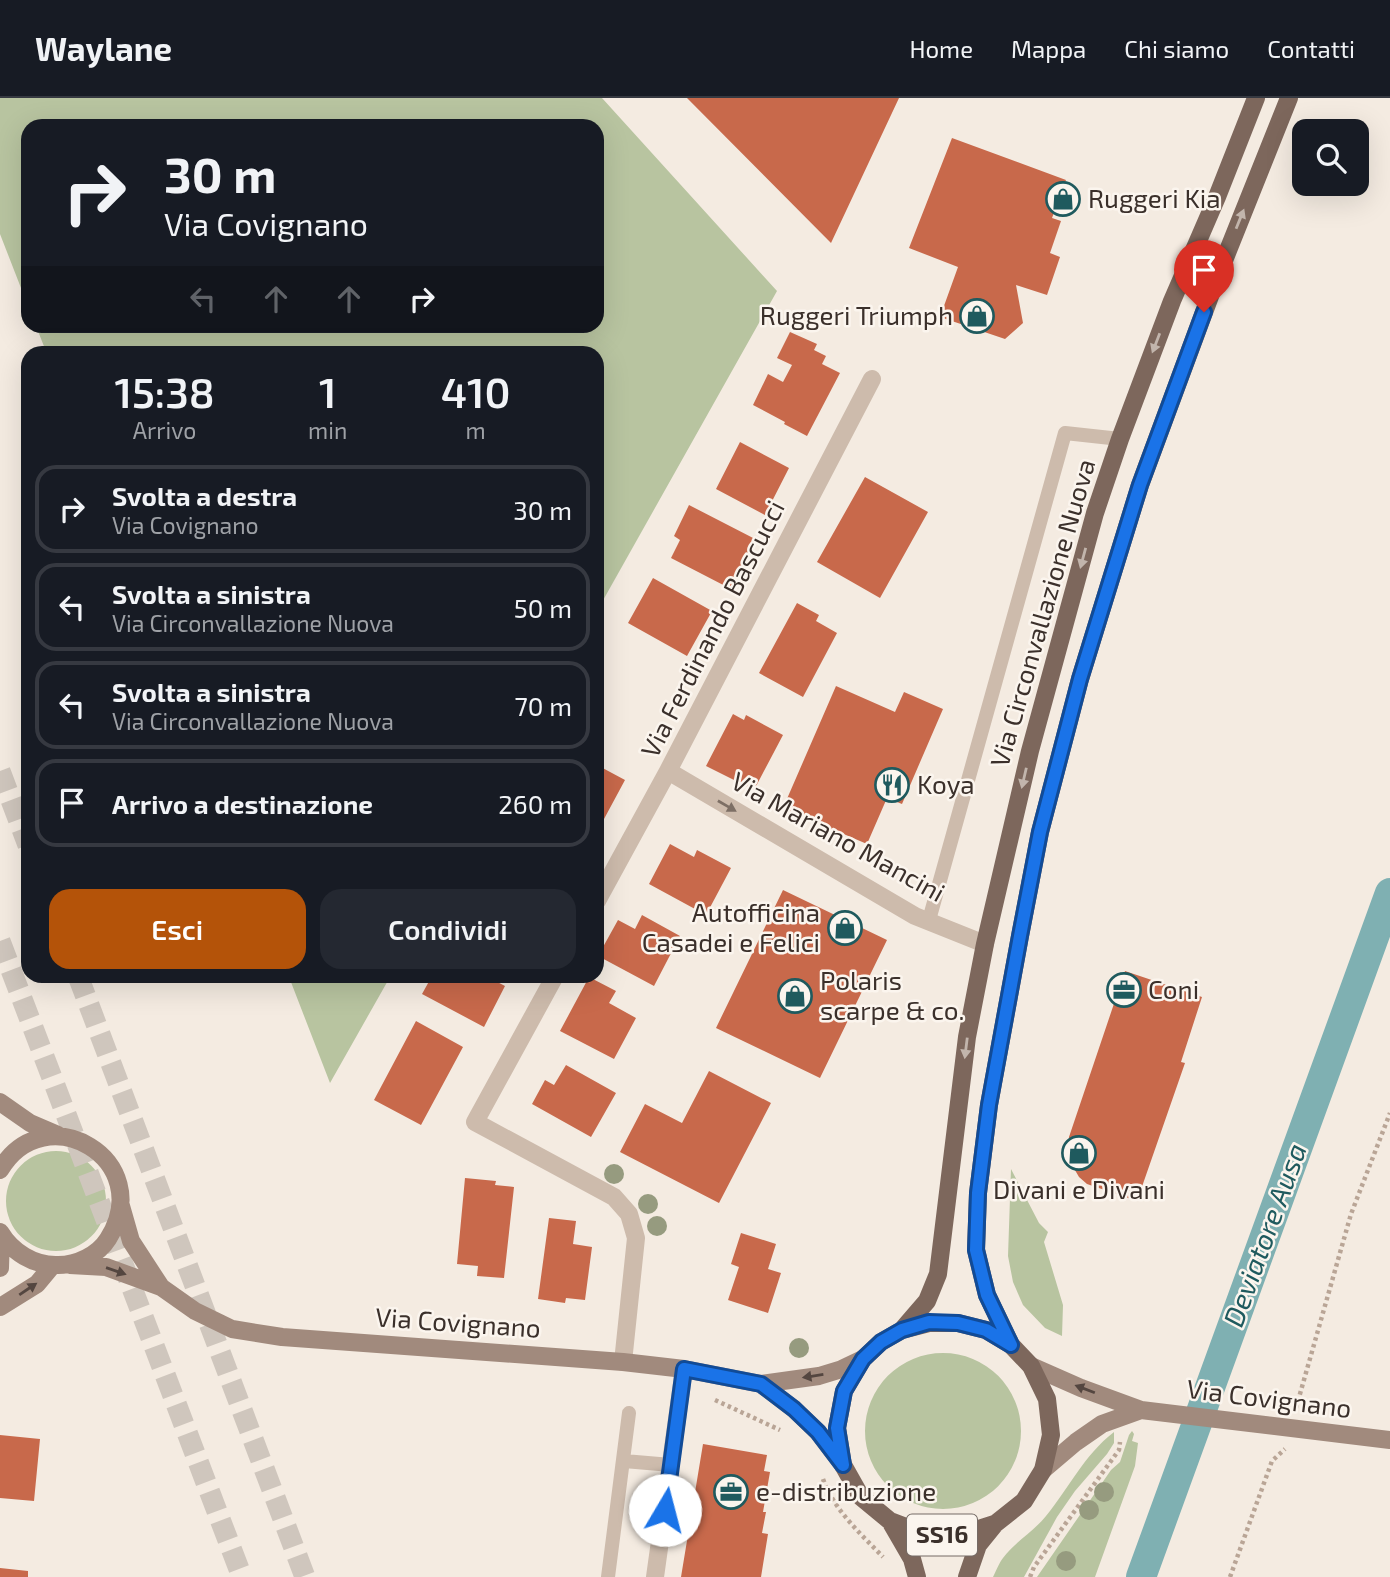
<!DOCTYPE html>
<html lang="it">
<style>
body{margin:0;font-family:"Exo 2",sans-serif;background:#242831;color:#f1f3f6;height:100vh;display:flex;flex-direction:column;font-size:26px;white-space:nowrap}
*{box-sizing:border-box;margin:0}
p{font-size:23px;color:#9ea1a6}
.icon{flex:none;width:38px;height:38px;fill:none;stroke:currentColor;stroke-width:2;stroke-linecap:round;stroke-linejoin:round}
.map{position:relative;flex:1;overflow:hidden}
.sheet{position:absolute;left:21px;top:248px;width:583px;height:637px;display:flex;flex-direction:column;background:#171b24;border-radius:21px;box-shadow:0 7px 28px #0002}
.sheet>*{flex:none}
.hud{position:absolute;left:21px;top:21px;width:583px;height:214px;border-radius:21px;box-shadow:0 7px 28px #0002;background:#171b24;color:#f1f3f6;overflow:hidden}
.buttons{position:absolute;left:1292px;top:21px;display:grid;gap:14px}
.buttons a{display:grid;place-items:center;width:77px;height:77px;border-radius:14px;background:#171b24;box-shadow:0 7px 28px #0002;font-size:35px}
.pin{position:absolute;display:grid;place-items:center;width:60px;height:60px;color:#fff;margin:-72px -30px;border-radius:50% 50% 50% 0;rotate:-45deg;box-shadow:0 0 7px #0007}
.pin .icon{rotate:45deg}
.me{position:absolute;width:77px;margin:-38px;rotate:8deg;stroke-linejoin:round;filter:drop-shadow(0 0 5px #0008)}
.turn{display:flex;align-items:center;gap:24px;height:147px;padding:0 28px;font-size:32px}
.turn .icon{width:91px;height:91px;stroke-width:2.5}
.turn b{display:block;font-size:49px;line-height:60px}
.lanes{display:flex;align-items:center;height:66px;padding:0 28px;background:#0003;justify-content:center;gap:35px;direction:ltr}
.lanes .off{opacity:.35}
.eta{display:flex;justify-content:space-evenly;align-items:center;height:119px;text-align:center}
.eta b{font-size:42px;font-weight:600;line-height:49px}
.button{display:flex;gap:14px;margin-top:auto;padding:14px 28px}
.button a{flex:1;height:80px;border-radius:21px;background:#b45309;color:#fff;font-size:28px;font-weight:600;line-height:80px;text-align:center}
.button a+a{background:#242831;color:#f1f3f6}
ul{padding:0;list-style:none}
li{display:flex;align-items:center;gap:21px;height:88px;margin:0 14px 10px;padding:0 14px;border:4px solid #363941;border-radius:21px}
li div{flex:1}
li b{display:block;font-size:26px}
li em{font-style:normal}
header{display:flex;align-items:center;gap:42px;box-sizing:border-box;height:98px;padding:0 35px;background:#171b24;border-bottom:2px solid #363941}
header strong{font-size:33px}
nav{display:flex;gap:38px;margin-inline-start:auto;font-size:24px}
.map>svg:first-child{display:block}
.green{fill:#b8c4a0}
.lines{fill:none;stroke-linecap:round;stroke-linejoin:round}
.canal{stroke:#7fb0b2;stroke-width:30}
.building{fill:#c8694b}
.highway-tunnel{stroke:#cfc6bd;stroke-width:21;stroke-dasharray:21 10;stroke-linecap:butt}
.path{stroke:#b9a596;stroke-width:4.5;stroke-dasharray:3.5 3.5;stroke-linecap:butt}
.lane{stroke:#cdbbac;stroke-width:14}
.street{stroke:#cdbbac;stroke-width:18}
.secondary{stroke:#a18a7d;stroke-width:18}
.primary{stroke:#7d675c;stroke-width:18}
.tree{fill:#969b7f}
.oneway{fill:#c2b5ac}
.oneway2{fill:#7d6f65}
.oneway3{fill:#544640}
.route-casing{stroke:#114b97;stroke-width:18}
.route{stroke:#1a73e8;stroke-width:12}
.labels{text-anchor:middle;stroke-width:5;stroke-linejoin:round;paint-order:stroke}
.shield{fill:#fbf5ee;stroke:#756b66;stroke-width:2}
.shield-label{font-size:24px;font-weight:bold;fill:#3b302b}
.poi-label{font-size:26px;fill:#3b302b;stroke:#fbf5ee;text-anchor:start}
.street-label{font-size:26px;fill:#3b302b;stroke:#fbf5ee}
.water-label{font-size:28px;font-style:italic;fill:#1f5a5e;stroke:#fbf5ee}
</style>
<header>
<strong>Waylane</strong>
<nav><a>Home</a><a>Mappa</a><a>Chi siamo</a><a>Contatti</a></nav>
</header>
<div class="map">
<svg width="1390" height="1479" viewBox="0 0 1390 1479">
<rect width="100%" height="100%" fill="#f4ebe1"/>
<path class="green" d="M0 0H602L777 193 597 513V256H47L36 228H597V28H28V208L0 136Z
M289 879H390L330 985Z
M6 1103a50 50 0 1 1 100 0a50 50 0 1 1-100 0Z
M1011 1071 1039 1125 1048 1134 1044 1144 1063 1207 1062 1238 1045 1230 1023 1207 1013 1184 1008 1158Z
M865 1333a78 78 0 1 1 156 0a78 78 0 1 1-156 0Z
M1132 1333 1134 1336 1132 1343 1138 1345 1135 1368 1095 1479H1037L1111 1372 1120 1364 1129 1337Z
M1114 1334V1345L1107 1356 1075 1393 1057 1419 1024 1479H993C996 1473 999 1465 1003 1460 1015 1444 1033 1434 1046 1418 1069 1390 1084 1357 1114 1334Z"/>
<g class="lines">
<path class="canal" d="M1141 1479 1390 795"/>
</g>
<path class="building" d="M687 0H899L831 145Z
M952 40 1066 82 1052 120 1061 123 1050 155 1060 159 1047 197 1016 187 1023 225 1005 241 940 219 958 169 909 150Z
M790 234 817 246 814 252 826 258 822 266 840 275 807 338 784 326 785 324 753 307 768 276 783 284 792 267 777 260Z
M740 344 789 370 765 417 716 391Z
M865 379 928 414 880 500 817 464Z
M689 407 757 442 731 491 671 460 680 442 674 438Z
M653 480 712 513 687 558 628 525Z
M797 505 819 517 816 523 837 535 803 599 759 575Z
M836 588 895 614 904 594 943 611 902 706 887 700 867 746 783 710Z
M733 616 744 622 746 617 783 637 754 692 706 668Z
M597 667 625 682 597 734Z
M670 746 694 759 697 752 731 770 706 817 649 786Z
M783 792 887 842 820 980 716 930Z
M642 817 680 838 654 888 598 858 618 822 635 831Z
M1125 873 1202 899 1181 964 1185 965 1137 1103 1087 1086 1079 1079 1072 1067 1068 1053 1069 1039Z
M432 878H486L505 888 484 929 422 896Z
M589 879 616 893 609 905 636 920 614 961 560 933Z
M416 923 463 949 421 1027 374 1002Z
M566 967 616 995 591 1039 532 1006 545 982 554 987Z
M709 973 771 1005 719 1105 620 1054 645 1006 682 1025Z
M465 1080 496 1083 495 1087 514 1089 504 1180 477 1178 478 1168 457 1166Z
M549 1120 576 1123 573 1146 592 1149 585 1202 566 1200 565 1205 538 1201Z
M741 1135 776 1146 768 1171 781 1175 768 1215 728 1202 739 1169 731 1166Z
M0 1337 40 1341 34 1403 0 1400Z
M703 1346 767 1357 764 1373 770 1374 763 1414H766L762 1435 768 1436 761 1479H681Z
M0 1470 28 1473V1479H0Z"/>
<g class="lines">
<path class="highway-tunnel" d="M0 673 28 747
M0 843 242 1479
M78 878 305 1479"/>
<path class="path" d="M715 1302 780 1332
M1296 1310 1351 1116 1390 1015
M823 1381C834 1412 860 1435 883 1459
M1030 1479 1034 1469 1119 1352 1120 1344
M1230 1479 1272 1363 1285 1351"/>
<path class="lane" d="M929 822 1065 335 1120 341
M624 1363 671 1367
M608 1479 629 1315"/>
<path class="street" d="M668 673 915 818 985 846
M597 803 668 673 872 281
M555 878 475 1024 614 1099 629 1116 636 1140 623 1264
M655 1479 684 1271"/>
<path class="secondary" d="M0 1004 30 1025 58 1037
M0 1072C45 996 158 1062 108 1141 98 1157 77 1167 58 1167 34 1168 12 1154 0 1134
M121 1108 131 1143 161 1189
M70 1167 106 1169 161 1189 195 1213 232 1231 282 1239 623 1264 684 1271 761 1286 819 1278 842 1271 863 1261
M0 1170 1 1137
M0 1209 37 1186 52 1168
M1031 1268 1081 1290 1141 1312 1390 1342
M761 1286 794 1311 818 1334 843 1367
M1043 1372 1076 1344 1102 1326 1141 1312"/>
<path class="primary" d="M902 1232 927 1203 938 1176 967 939 985 846 1030 653 1095 415 1120 341 1172 203 1217 99 1256 0
M1011 1247 987 1197 976 1152 978 1095 989 1007 1020 838 1040 734 1080 581 1140 387 1213 190 1289 0
M890 1423 924 1436 960 1437 994 1426
M917 1479 912 1461 890 1423 861 1399 843 1367 837 1330 844 1293 863 1261 881 1244 902 1232 929 1225H958L986 1232 1011 1247 1031 1268 1047 1301 1051 1337 1043 1372 1024 1403 995 1426 978 1447 967 1479"/>
</g>
<g class="tree">
<circle cx="614" cy="1076" r="10"/>
<circle cx="648" cy="1106" r="10"/>
<circle cx="657" cy="1128" r="10"/>
<circle cx="799" cy="1250" r="10"/>
<circle cx="1104" cy="1394" r="10"/>
<circle cx="1089" cy="1412" r="10"/>
<circle cx="1066" cy="1463" r="10"/>
</g>
<defs><path id="oneway-solid" d="M-6-.8H1V-3.2L6.5 0L1 3.2V.8H-6Z" transform="scale(1.75)"/></defs>
<g class="oneway">
<use href="#oneway-solid" transform="translate(1240 121) rotate(-68)"/>
<use href="#oneway-solid" transform="translate(1156 245) rotate(111)"/>
<use href="#oneway-solid" transform="translate(1083 460) rotate(105)"/>
<use href="#oneway-solid" transform="translate(1024 680) rotate(103)"/>
<use href="#oneway-solid" transform="translate(966 950) rotate(97)"/>
</g>
<use class="oneway2" href="#oneway-solid" transform="translate(727 708) rotate(30)"/>
<g class="oneway3">
<use href="#oneway-solid" transform="translate(116 1173) rotate(19)"/>
<use href="#oneway-solid" transform="translate(28 1191) rotate(-34)"/>
<use href="#oneway-solid" transform="translate(813 1278) rotate(171)"/>
<use href="#oneway-solid" transform="translate(1085 1291) rotate(-159)"/>
</g>
<g class="lines">
<g class="route-casing">
<path id="route" d="M665 1412 684 1271 761 1286 794 1311 818 1334 843 1367 837 1330 844 1293 863 1261 881 1244 902 1232 929 1224 958 1225 986 1232 1011 1247 987 1197 976 1152 978 1095 989 1007 1020 838 1040 734 1080 581 1140 387 1204 214"/>
</g>
<use href="#route" class="route"/>
</g>
<defs>
<g id="shop-ring" transform="scale(1.75)"><circle r="9.5" fill="#fbf5ee" stroke="#1f5a5e" stroke-width="1.5"/><path d="M-5-2.5h2.3a2.7 3.5 0 0 1 5.4 0H5L5.5 6h-11ZM-1.5-2.5h3a1.5 2.3 0 0 0-3 0Z" fill="#1f5a5e"/></g>
<g id="restaurant-ring" transform="scale(1.75)"><circle r="9.5" fill="#fbf5ee" stroke="#1f5a5e" stroke-width="1.5"/><path d="M-5-6h1v4h1v-4h1v4h1v-4h1v5L-1.5 .5V6h-2V.5L-5-1ZM5-6V6H3V1.5H1.5Q1.5-4 5-6Z" fill="#1f5a5e"/></g>
<g id="office-ring" transform="scale(1.75)"><circle r="9.5" fill="#fbf5ee" stroke="#1f5a5e" stroke-width="1.5"/><path d="M-6-3h4V-5.5h4V-3h4V5H-6ZM-1-4.5V-3h2v-1.5ZM-6 0V1H6V0Z" fill="#1f5a5e"/></g>
</defs>
<g fill-rule="evenodd">
<use href="#shop-ring" x="1063" y="101"/>
<use href="#shop-ring" x="977" y="218"/>
<use href="#restaurant-ring" x="892" y="687"/>
<use href="#shop-ring" x="845" y="830"/>
<use href="#office-ring" x="1124" y="892"/>
<use href="#shop-ring" x="795" y="898"/>
<use href="#shop-ring" x="1079" y="1055"/>
<use href="#office-ring" x="731" y="1394"/>
</g>
<g class="labels">
<rect class="shield" x="907" y="1416.5" width="70" height="41" rx="5"/>
<g class="shield-label">
<text x="942" y="1445">SS16</text>
</g>
<g class="poi-label">
<text x="1088" y="110">Ruggeri Kia</text>
<text x="953" y="227" text-anchor="end">Ruggeri Triumph</text>
<text x="917" y="696">Koya</text>
<text x="820" y="824" text-anchor="end">Autofficina<tspan x="820" dy="30">Casadei e Felici</tspan></text>
<text x="820" y="892">Polaris<tspan x="820" dy="30">scarpe &amp; co.</tspan></text>
<text x="1148" y="901">Coni</text>
<text x="1079" y="1101" text-anchor="middle">Divani e Divani</text>
<text x="756" y="1403">e-distribuzione</text>
</g>
<g class="street-label">
<text transform="translate(1043 515) rotate(-74)" y="9">Via Circonvallazione Nuova</text>
<text transform="translate(713 531) rotate(-63)" y="9">Via Ferdinando Bascucci</text>
<text transform="translate(838 739) rotate(29)" y="9">Via Mariano Mancini</text>
<text transform="translate(458 1225) rotate(4)" y="9">Via Covignano</text>
<text transform="translate(1269 1301) rotate(7)" y="9">Via Covignano</text>
</g>
<g class="water-label">
<text transform="translate(1265 1137) rotate(-70)" y="10">Deviatore Ausa</text>
</g>
</g>
</svg>
<div class="buttons">
<a><svg class="icon" aria-label="search" viewBox="0 0 24 24"><circle cx="10" cy="10" r="6"/><path d="M15 15l6 6"/></svg></a>
</div>
<div class="pin" style="left:1204px;top:214px;background:#d93025"><svg class="icon" aria-label="arrive" viewBox="0 0 24 24"><path d="M6 21V4h12l-3 4 3 4H6"/></svg></div>
<svg class="me" style="left:665px;top:1412px" viewBox="-20 -20 40 40"><circle r="19" fill="#fff"/><path d="M0-13L10 11 0 6-10 11z" fill="#1a73e8"/></svg>
<div class="hud">
<div class="turn"><svg class="icon" aria-label="right" viewBox="0 0 24 24"><path d="M7 20v-9h11M14 6l5 5-5 5"/></svg><div><b>30 m</b>Via Covignano</div></div>
<div class="lanes"><svg class="icon off" aria-label="left" viewBox="0 0 24 24"><path d="M17 20v-9H6M10 6l-5 5 5 5"/></svg><svg class="icon off" aria-label="ahead" viewBox="0 0 24 24"><path d="M12 20V5M6 11l6-6 6 6"/></svg><svg class="icon off" aria-label="ahead" viewBox="0 0 24 24"><path d="M12 20V5M6 11l6-6 6 6"/></svg><svg class="icon" aria-label="right" viewBox="0 0 24 24"><path d="M7 20v-9h11M14 6l5 5-5 5"/></svg></div>
</div>
<section class="sheet">
<div class="eta">
<div><b>15:38</b><p>Arrivo</p></div>
<div><b>1</b><p>min</p></div>
<div><b>410</b><p>m</p></div>
</div>
<ul>
<li><svg class="icon" aria-label="right" viewBox="0 0 24 24"><path d="M7 20v-9h11M14 6l5 5-5 5"/></svg><div><b>Svolta a destra</b><p>Via Covignano</p></div><em>30 m</em></li>
<li><svg class="icon" aria-label="left" viewBox="0 0 24 24"><path d="M17 20v-9H6M10 6l-5 5 5 5"/></svg><div><b>Svolta a sinistra</b><p>Via Circonvallazione Nuova</p></div><em>50 m</em></li>
<li><svg class="icon" aria-label="left" viewBox="0 0 24 24"><path d="M17 20v-9H6M10 6l-5 5 5 5"/></svg><div><b>Svolta a sinistra</b><p>Via Circonvallazione Nuova</p></div><em>70 m</em></li>
<li><svg class="icon" aria-label="arrive" viewBox="0 0 24 24"><path d="M6 21V4h12l-3 4 3 4H6"/></svg><div><b>Arrivo a destinazione</b></div><em>260 m</em></li>
</ul>
<div class="button"><a>Esci</a><a>Condividi</a></div>
</section>
</div>
